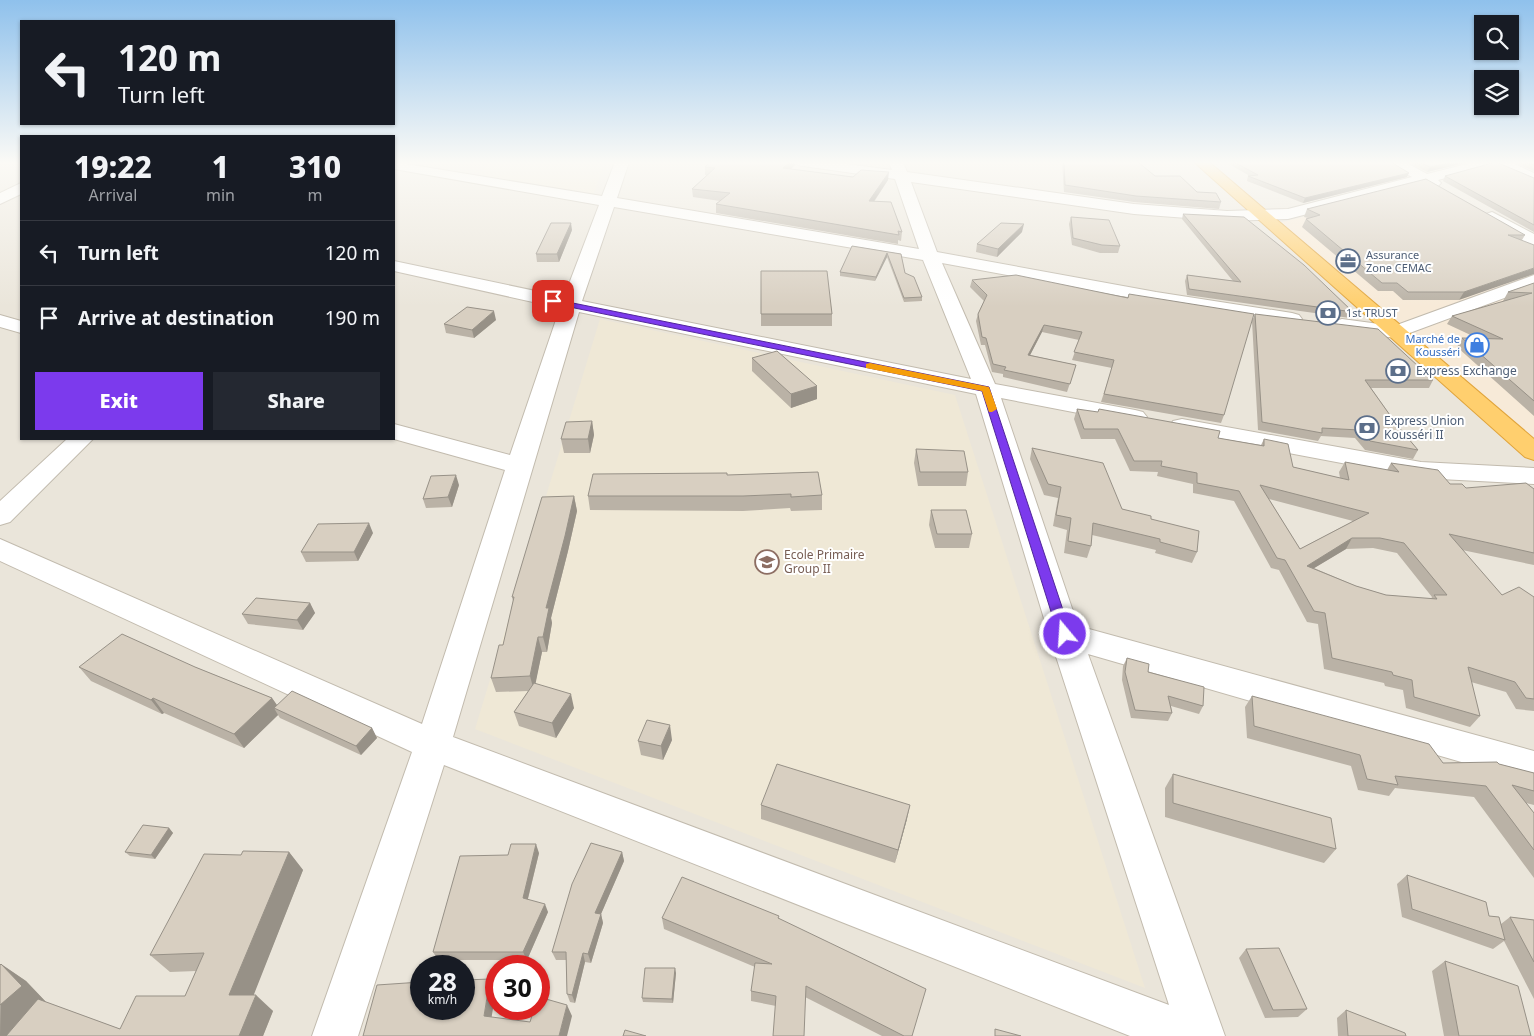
<!DOCTYPE html>
<meta charset="utf-8">
<style>
body{margin:0;font-family:"Noto Sans",sans-serif;background:#242831;color:#f1f3f6;height:100vh;display:flex;flex-direction:column;font-size:19px;white-space:nowrap}
*{box-sizing:border-box;margin:0}
p{font-size:16px;color:#9ea1a6}
.icon{flex:none;width:28px;height:28px;fill:none;stroke:currentColor;stroke-width:2;stroke-linecap:round;stroke-linejoin:round}
.map{position:relative;flex:1;overflow:hidden}
.details{position:absolute;left:20px;top:135px;width:375px;height:305px;display:flex;flex-direction:column;background:#171b24;border-radius:0px;box-shadow:0 1px 4px #0004}
.details>*{flex:none}
.top-card{position:absolute;left:20px;top:20px;width:375px;height:105px;border-radius:0px;box-shadow:0 1px 4px #0004;background:#171b24;color:#f1f3f6;overflow:hidden}
.tools{position:absolute;left:1474px;top:15px;display:grid;gap:10px}
.tools a{display:grid;place-items:center;width:45px;height:45px;border-radius:0px;background:#171b24;box-shadow:0 1px 4px #0004;font-size:25px}
.speed{position:absolute;left:410px;top:955px;display:flex;gap:10px;font-size:25px;font-weight:700;text-align:center}
.speed>*{display:grid;place-content:center;width:65px;height:65px;border-radius:50%;background:#171b24;box-shadow:0 1px 4px #0004;line-height:1}
.speed small{font-size:12px;font-weight:400}
.speed .limit{border:8px solid #d22;background:#fff;color:#111}
.pin{position:absolute;display:grid;place-items:center;width:42px;height:42px;color:#fff;margin:-21px;border-radius:10px;box-shadow:0 2px 8px #0006}
.me{position:absolute;width:55px;margin:-28px;rotate:342deg;stroke-linejoin:round;filter:drop-shadow(0 0 4px #0008)}
.turn{display:flex;align-items:center;gap:18px;height:105px;padding:0 15px;font-size:22px}
.turn .icon{width:65px;height:65px;stroke-width:2.5}
.turn b{display:block;font-size:35px;line-height:42px}
.eta{display:flex;justify-content:space-evenly;align-items:center;height:85px;text-align:center}
.eta b{font-size:30px;font-weight:800;line-height:35px}
.action{display:flex;gap:10px;margin-top:auto;padding:10px 15px}
.action a{flex:1;height:58px;border-radius:0px;background:#7c3aed;color:#fff;font-size:20px;font-weight:800;line-height:58px;text-align:center}
.action a+a{background:#242831;color:#f1f3f6}
ul{padding:0;list-style:none}
li{display:flex;align-items:center;gap:15px;height:65px;padding:0 15px;border-top:1px solid #363941}
li div{flex:1}
li b{display:block;font-size:19px}
li em{font-style:normal}
.map>svg:first-child{display:block}
.residential{fill:#eae5da;fill-rule:evenodd}
.commercial{fill:#f7ead8}
.education{fill:#efe8d6}
.lines{fill:none;stroke-linecap:round;stroke-linejoin:round}
.minor-casing{stroke:#c2bbae;stroke-width:2}
.highway-casing{stroke:#e0a43c;stroke-width:2}
.minor{fill:#fff;fill-rule:evenodd}
.highway{fill:#ffcf6e;fill-rule:evenodd}
.wall{fill:#bab2a6;fill-rule:evenodd}
.shaded-wall{fill:#979187}
.building{fill:#d8cfc1;stroke:#979187;fill-rule:evenodd}
.route{fill:#7c3aed;stroke:#51269a}
.slow{fill:#f59e0b}
.labels{text-anchor:middle;stroke-width:4;stroke-linejoin:round;paint-order:stroke}
.far-service-label{font-size:11px;fill:#4e5e75;stroke:#fff;text-anchor:start}
.far-shop-label{font-size:11px;fill:#366cbe;stroke:#fff;text-anchor:end}
.service-label{font-size:12px;fill:#4e5e75;stroke:#fff;text-anchor:start}
.education-label{font-size:12px;fill:#785e54;stroke:#fff;text-anchor:start}
</style>
<div class="map">
<svg width="1534" height="1036" viewBox="0 0 1534 1036">
<rect width="100%" height="100%" fill="#f6f3ec"/>
<path class="residential" d="M0 162H21V439H394V162H1534V1036H0ZM421 966H464V1009H421ZM496 966H539V1009H496Z"/>
<path class="commercial" d="M1426 185 1534 246V443L1279 223Z"/>
<path class="education" d="M489 162H605L593 196 478 177Z
M600 319 955 395 1145 988 475 729Z"/>
<g class="lines">
<g class="minor-casing">
<path id="minor" d="M394 162 602 196 615 162H629L617 198 919 249 895 179 803 166 798 165 796 162H831L892 170 889 162H903L907 172 1134 204 1227 211 1288 209 1412 177 1390 165 1388 162H1405L1427 174 1475 162H1510L1534 173V183L1494 165 1438 180 1441 183 1438 186 1433 188 1423 184 1288 219 1227 221 1134 214 911 182 937 252 1156 292 1292 313 1299 315 1302 319 1299 323 1292 325 1246 319 942 263 995 384 1135 410 1143 412 1147 417 1143 422 1135 424 1001 398 1078 626 1534 751V783L1088 654 1225 1036H1130L444 765 358 1036H312L412 752 0 561V539L422 724 505 470 394 439V424L510 455 560 308 394 271V261L564 297 599 205 394 169ZM614 207 923 260 971 379 582 301ZM579 312 976 394 1049 635 1169 1005 453 737Z
M21 183V194L0 204V193Z
M1492 212 1534 234V246L1528 245 1486 220 1484 217 1486 214Z
M1534 275V287L1396 338 1342 331 1335 329 1332 325 1335 321 1342 319 1394 326Z
M0 315 21 321V333L0 327Z
M1182 419 1421 462 1534 468V484L1421 478 1173 431 1170 426 1173 421Z
M67 439H93L10 522 0 525V501Z"/>
</g>
<g class="highway-casing">
<path id="highway" d="M1194 162H1209L1534 439V460L1525 457Z"/>
</g>
<use href="#minor" class="minor"/>
<use href="#highway" class="highway"/>
</g>
<path class="wall" d="M710 162H795V165L791 169 853 177 888 180 874 202 902 232 901 241 898 240V244L716 213V204L720 201 693 197 692 189 707 175H705V167Z
M1062 162H1138L1155 176 1221 202 1219 209 1134 202 1064 192Z
M1225 162H1391L1407 177 1303 203 1247 181 1248 176H1250Z
M1408 162H1469L1427 172Z
M1513 162H1534V171Z
M1445 176 1534 178V232L1443 181Z
M1307 209 1525 235 1522 240 1459 300H1403L1393 291H1378L1302 227 1306 219 1308 218 1304 217Z
M1183 214 1353 312 1350 318 1187 295 1185 281 1187 275 1233 281 1182 219Z
M1071 217 1120 246 1118 253H1100L1072 245 1069 224Z
M572 230 559 262H537L536 254Z
M1022 232 997 257 976 252 977 244Z
M852 246 901 254 905 273 922 297V301L904 302 887 257 875 281 840 276V272Z
M761 271 832 314V326H761Z
M972 280 1128 297 1129 294 1224 415 1221 423 1101 402 1112 368 1072 360 1079 340 1042 332 1030 355 1076 365 1067 392 1003 377V374L992 372 985 345H981L976 321 978 314 984 301 970 287Z
M1534 283V416L1457 347 1462 338H1477L1447 324 1452 316 1505 301H1503L1508 292Z
M1255 314 1433 380 1429 388H1371L1397 425 1418 450 1413 459 1365 450 1355 438 1321 436 1318 441 1258 430 1252 321Z
M496 320 474 338 446 333 444 324Z
M752 358 817 386V399L791 408 752 371Z
M1077 409 1218 438 1261 445 1264 439 1293 467 1340 478 1339 472 1345 462 1387 470 1391 463 1450 484 1466 488 1534 489V565L1462 550 1502 595 1534 597V711L1516 709 1506 692 1471 682 1480 716 1470 727 1406 708 1403 690 1385 686 1384 683 1324 669 1318 624 1307 622 1279 570 1271 568 1234 501 1193 493V484L1157 476 1158 472 1130 471 1115 439H1081L1074 419ZM1269 499 1353 521 1300 549ZM1373 548 1397 553 1432 597 1431 599 1386 595 1356 586 1314 568 1346 549Z
M592 421 594 435 590 453H564L561 439Z
M1032 448 1122 509 1151 519 1197 552 1192 563 1155 553 1156 550 1092 535 1091 546 1087 558 1064 553 1067 530 1053 526 1058 498 1044 495 1030 459Z
M916 449 968 472 966 486H918L914 463Z
M727 475 822 495V510L791 511 790 508 743 511 590 510 588 496Z
M459 485 452 507 426 508 423 499Z
M574 496 577 511 568 551 551 618 552 623 547 652H542L535 684 574 708 556 738 519 726 514 712 528 691 496 692 491 678 503 645 513 601 512 597Z
M931 510 972 534 969 548H935L929 525Z
M373 533 358 561 306 562 301 552Z
M310 603 315 613 303 630 248 624 242 614Z
M1127 658 1148 672 1203 706 1199 714 1171 706 1172 713 1168 721 1131 718 1122 680 1123 666Z
M79 667H195L272 698 277 705 372 728 377 738 361 755 280 718 278 715 244 748 164 713 162 714 91 681Z
M1252 696 1443 763 1499 764 1534 773V805L1526 803 1534 813V878L1474 797 1395 788 1389 796 1358 790 1351 766 1247 738 1245 707Z
M672 740 663 760 641 755 638 741Z
M1173 774 1336 849 1324 863 1165 817V788Z
M761 805 907 819 895 863 761 819Z
M169 828 173 833 155 859 130 856 125 852Z
M289 852 303 870 253 995 273 1011 263 1036H0L1 964 26 981 46 1002 120 1029 185 996 196 971 170 972 150 955 241 855Z
M622 852 624 861 601 914 603 923 591 963 585 962 575 1003 570 1002 567 994 566 960H556L552 952Z
M539 853 528 899 548 912 527 960H438L433 952 508 855Z
M1407 875 1489 916 1501 924 1510 917 1534 920V999L1504 941 1493 949 1402 917 1397 884Z
M662 918H779L912 1036H882L805 997 776 1006 751 1001V991L755 967 664 929Z
M1246 949 1307 1009 1298 1017 1265 1018 1239 958Z
M1445 961 1531 1036H1444L1432 971Z
M676 973 673 1003 643 1002 642 998Z
M1346 1010 1406 1036H1338L1337 1018Z"/>
<path class="shaded-wall" d="M790 162H795V165L783 176V168Z
M1453 162H1469L1427 172 1430 167Z
M889 172 888 180 868 210 869 201Z
M1409 173 1407 177 1303 203 1305 198Z
M571 223 572 230 559 262 557 254Z
M1024 224 1022 232 997 257 998 249Z
M887 253V257L875 281 876 277Z
M1534 268V274L1459 300 1464 292Z
M494 311 496 320 474 338 472 330Z
M1044 325 1042 332 1026 363 1028 355Z
M817 386V399L791 408V394Z
M592 421 594 435 590 453 588 439Z
M456 475 459 485 452 507 448 497Z
M574 496 577 511 568 551 551 618 552 623 547 652 543 637 546 608Z
M369 523 373 533 358 561 354 552Z
M1352 538 1346 549 1301 576 1307 566Z
M310 603 315 613 303 630 297 620Z
M538 637 542 652 534 691 530 676Z
M571 694 574 708 556 738 552 723Z
M153 698 164 713 162 714 151 700Z
M272 698 281 711 274 708 278 715 244 748 234 734Z
M670 725 672 740 663 760 661 746Z
M372 728 377 738 361 755 356 746Z
M910 805 907 819 895 863 898 850Z
M169 828 173 833 155 859 151 855Z
M536 844 539 853 526 906 523 898Z
M289 852 303 870 247 1012 229 995Z
M622 852 624 861 601 914 603 923 591 963 588 954 595 913Z
M545 904 548 912 527 960 523 952Z
M583 953 585 962 575 1003 572 995Z
M1 964 26 981 46 1002 8 1036H0Z
M675 968 676 973 673 1003 672 999Z
M490 979 496 990 490 1027 484 1016Z
M256 995 273 1011 263 1036H239Z
M567 1005 572 1016 567 1036H559Z"/>
<path class="building" d="M710 162H790L783 168 853 177 861 170 889 172 869 201 891 202 902 232 898 231 899 235 716 204 730 193 692 189 715 168 705 167Z
M1064 162H1138L1155 176H1180L1197 192 1216 193 1221 202 1136 196 1065 185Z
M1234 162H1391L1409 173 1305 198 1248 176 1258 175Z
M1419 162H1453L1430 167Z
M1496 162 1534 178V225L1445 176Z
M1526 162H1534V165Z
M1426 179 1525 235H1508L1534 245V268L1464 292H1408L1397 283H1382L1306 219 1320 215 1307 209Z
M1183 214 1244 217 1304 265 1353 312 1189 289 1187 275 1241 282Z
M1071 217 1109 220 1120 246 1102 245 1073 238Z
M551 223H571L557 254H536Z
M1001 223 1024 224 998 249 977 244Z
M852 246 901 254 905 273 914 277 922 297 904 298 887 253 876 277 840 272Z
M761 271H827L832 314H761Z
M1016 275 1128 298 1129 294 1254 314 1224 415 1104 394 1114 360 1074 352 1082 332 1044 325 1028 355 1076 365 1070 384 1004 370 1006 367 993 364 986 338 982 337 978 314 987 295 972 280Z
M1534 283V401L1462 338 1503 339 1452 316 1532 293 1508 292Z
M467 307 494 311 472 330 444 324Z
M1255 314 1378 329 1433 380H1365L1397 425 1418 450 1370 441 1359 430 1322 428V433L1262 422Z
M777 351 817 386 791 394 752 358Z
M1077 409 1098 412 1099 409 1220 431 1218 438 1264 446V439L1288 444 1293 467 1349 480 1345 462 1399 472 1391 463 1438 470 1450 484H1462L1466 488 1526 483 1534 489V553L1449 534 1502 595 1519 587 1534 597V699L1526 698 1515 682 1468 667 1480 716 1414 697 1412 680 1393 675 1392 672 1332 658 1325 613 1314 611 1285 560 1277 558 1239 491 1197 483V473L1161 466 1162 461H1134L1118 429H1084ZM1260 485 1369 513 1300 549ZM1352 538H1380L1404 543 1447 595H1434L1437 599 1386 595 1356 586 1307 566Z
M592 421 588 439H561L566 422Z
M1032 448 1103 463 1122 509 1151 516V519L1199 531 1197 552 1160 542V539L1093 523 1091 546 1068 541 1071 518 1056 515 1061 487 1048 484Z
M916 449 964 451 968 472H920Z
M818 472 822 495 791 497V494L743 496H588L593 474 727 473V475Z
M456 475 448 497 423 499 431 476Z
M574 496 565 536 546 608H549L543 637H538L530 676 491 678 499 645H503L514 597H512L542 497Z
M931 510H966L972 534H937Z
M369 523 354 552H301L318 524Z
M256 598 310 603 297 620 242 614Z
M122 634 195 667 272 698 234 734 153 698 151 700 79 667Z
M1127 658 1149 664 1148 672 1204 687 1203 706 1168 696 1172 713 1135 710 1125 672Z
M534 683 571 694 552 723 514 712Z
M292 691 372 728 356 746 274 708Z
M1252 696 1429 744 1443 763 1497 762 1499 764 1534 773V791L1512 785 1534 813V850L1486 786 1395 776 1398 785 1367 779 1360 755 1254 726Z
M647 720 670 725 661 746 638 741Z
M777 764 910 805 898 850 761 805Z
M1173 774 1331 818 1336 849 1173 803Z
M143 825 169 828 151 855 125 852Z
M591 843 622 852 595 913 601 914 588 954 583 953 572 995 567 994 566 952H552L572 884Z
M511 844H536L523 898 545 904 523 952H433L460 856 508 855Z
M243 851 289 852 229 995H256L239 1036H6L38 999 120 1029 136 996H185L204 953 150 955 204 854 241 855Z
M1407 875 1486 902 1489 916 1499 917 1505 940 1412 909Z
M682 877 779 916 778 918 926 989 912 1036H904L806 986 804 1036H773L776 996 751 991 755 963 772 964 662 918Z
M1510 917 1534 920V962Z
M1279 948 1307 1009 1273 1010 1246 949Z
M1445 961 1518 986 1531 1036H1459Z
M1 964 22 986 0 1005V965Z
M645 968H675L672 999 642 998Z
M490 979 484 1016 530 1022 534 1009H539V997L567 1005 559 1036H363L377 985 421 982V1009H464V980Z
M1346 1010 1405 1033 1406 1036H1348Z
M995 1029 1021 1036H995Z
M625 1030 646 1036H623Z"/>
<linearGradient id="sky" x2="0" y2="1"><stop stop-color="#8fc1ec"/><stop offset="0.53" stop-color="#fbfaf6"/><stop offset="1" stop-color="#fbfaf6" stop-opacity="0"/></linearGradient>
<rect width="1534" height="307" fill="url(#sky)"/>
<path class="route" d="M553 299 989 387 1071 634 1069 638H1060L1058 634 982 391 550 303 549 301Z"/>
<path class="slow" d="M870 363 989 387 997 409 992 412H989L982 391 866 368V364Z"/>
<defs>
<g id="office-ring" transform="scale(1.25)"><circle r="9.5" fill="#fff" stroke="#5c6f8a" stroke-width="1.5"/><path d="M-6-3h4V-5.5h4V-3h4V5H-6ZM-1-4.5V-3h2v-1.5ZM-6 0V1H6V0Z" fill="#5c6f8a"/></g>
<g id="bank-ring" transform="scale(1.25)"><circle r="9.5" fill="#fff" stroke="#5c6f8a" stroke-width="1.5"/><path d="M-6-4H6V4H-6ZM0-2.3a2.3 2.3 0 1 0 0 4.6a2.3 2.3 0 1 0 0-4.6Z" fill="#5c6f8a"/></g>
<g id="shop-ring" transform="scale(1.25)"><circle r="9.5" fill="#fff" stroke="#3f7fe0" stroke-width="1.5"/><path d="M-5-2.5h2.3a2.7 3.5 0 0 1 5.4 0H5L5.5 6h-11ZM-1.5-2.5h3a1.5 2.3 0 0 0-3 0Z" fill="#3f7fe0"/></g>
<g id="school-ring" transform="scale(1.25)"><circle r="9.5" fill="#fff" stroke="#8d6e63" stroke-width="1.5"/><path d="M0-5L7-2L0 1L-7-2ZM-4 1L0 2.5L4 1V4Q0 6-4 4Z" fill="#8d6e63"/></g>
</defs>
<g fill-rule="evenodd">
<use href="#office-ring" x="1348" y="261"/>
<use href="#bank-ring" x="1328" y="313"/>
<use href="#shop-ring" x="1477" y="345"/>
<use href="#bank-ring" x="1398" y="371"/>
<use href="#bank-ring" x="1367" y="428"/>
<use href="#school-ring" x="767" y="562"/>
</g>
<g class="labels">
<g class="far-service-label">
<text x="1366" y="259">Assurance<tspan x="1366" dy="13">Zone CEMAC</tspan></text>
<text x="1346" y="317">1st TRUST</text>
</g>
<g class="far-shop-label">
<text x="1460" y="343">Marché de<tspan x="1460" dy="13">Kousséri</tspan></text>
</g>
<g class="service-label">
<text x="1416" y="375">Express Exchange</text>
<text x="1384" y="425">Express Union<tspan x="1384" dy="14">Kousséri II</tspan></text>
</g>
<g class="education-label">
<text x="784" y="559">Ecole Primaire<tspan x="784" dy="14">Group II</tspan></text>
</g>
</g>
</svg>
<div class="tools">
<a><svg class="icon" aria-label="search" viewBox="0 0 24 24"><circle cx="10" cy="10" r="6"/><path d="M15 15l6 6"/></svg></a>
<a><svg class="icon" aria-label="layers" viewBox="0 0 24 24"><path d="M12 4l9 5-9 5-9-5zM3 14l9 5 9-5"/></svg></a>
</div>
<div class="speed"><div>28<small>km/h</small></div><div class="limit">30</div></div>
<div class="pin" style="left:553px;top:301px;background:#d93025"><svg class="icon" aria-label="arrive" viewBox="0 0 24 24"><path d="M6 21V4h12l-3 4 3 4H6"/></svg></div>
<svg class="me" style="left:1065px;top:634px" viewBox="-20 -20 40 40"><circle r="17" fill="#7c3aed" stroke="#fff" stroke-width="3"/><path d="M0-11L8 9 0 5-8 9z" fill="#fff"/></svg>
<div class="top-card">
<div class="turn"><svg class="icon" aria-label="left" viewBox="0 0 24 24"><path d="M17 20v-9H6M10 6l-5 5 5 5"/></svg><div><b>120 m</b>Turn left</div></div>
</div>
<section class="details">
<div class="eta">
<div><b>19:22</b><p>Arrival</p></div>
<div><b>1</b><p>min</p></div>
<div><b>310</b><p>m</p></div>
</div>
<ul>
<li><svg class="icon" aria-label="left" viewBox="0 0 24 24"><path d="M17 20v-9H6M10 6l-5 5 5 5"/></svg><div><b>Turn left</b></div><em>120 m</em></li>
<li><svg class="icon" aria-label="arrive" viewBox="0 0 24 24"><path d="M6 21V4h12l-3 4 3 4H6"/></svg><div><b>Arrive at destination</b></div><em>190 m</em></li>
</ul>
<div class="action"><a>Exit</a><a>Share</a></div>
</section>
</div>
